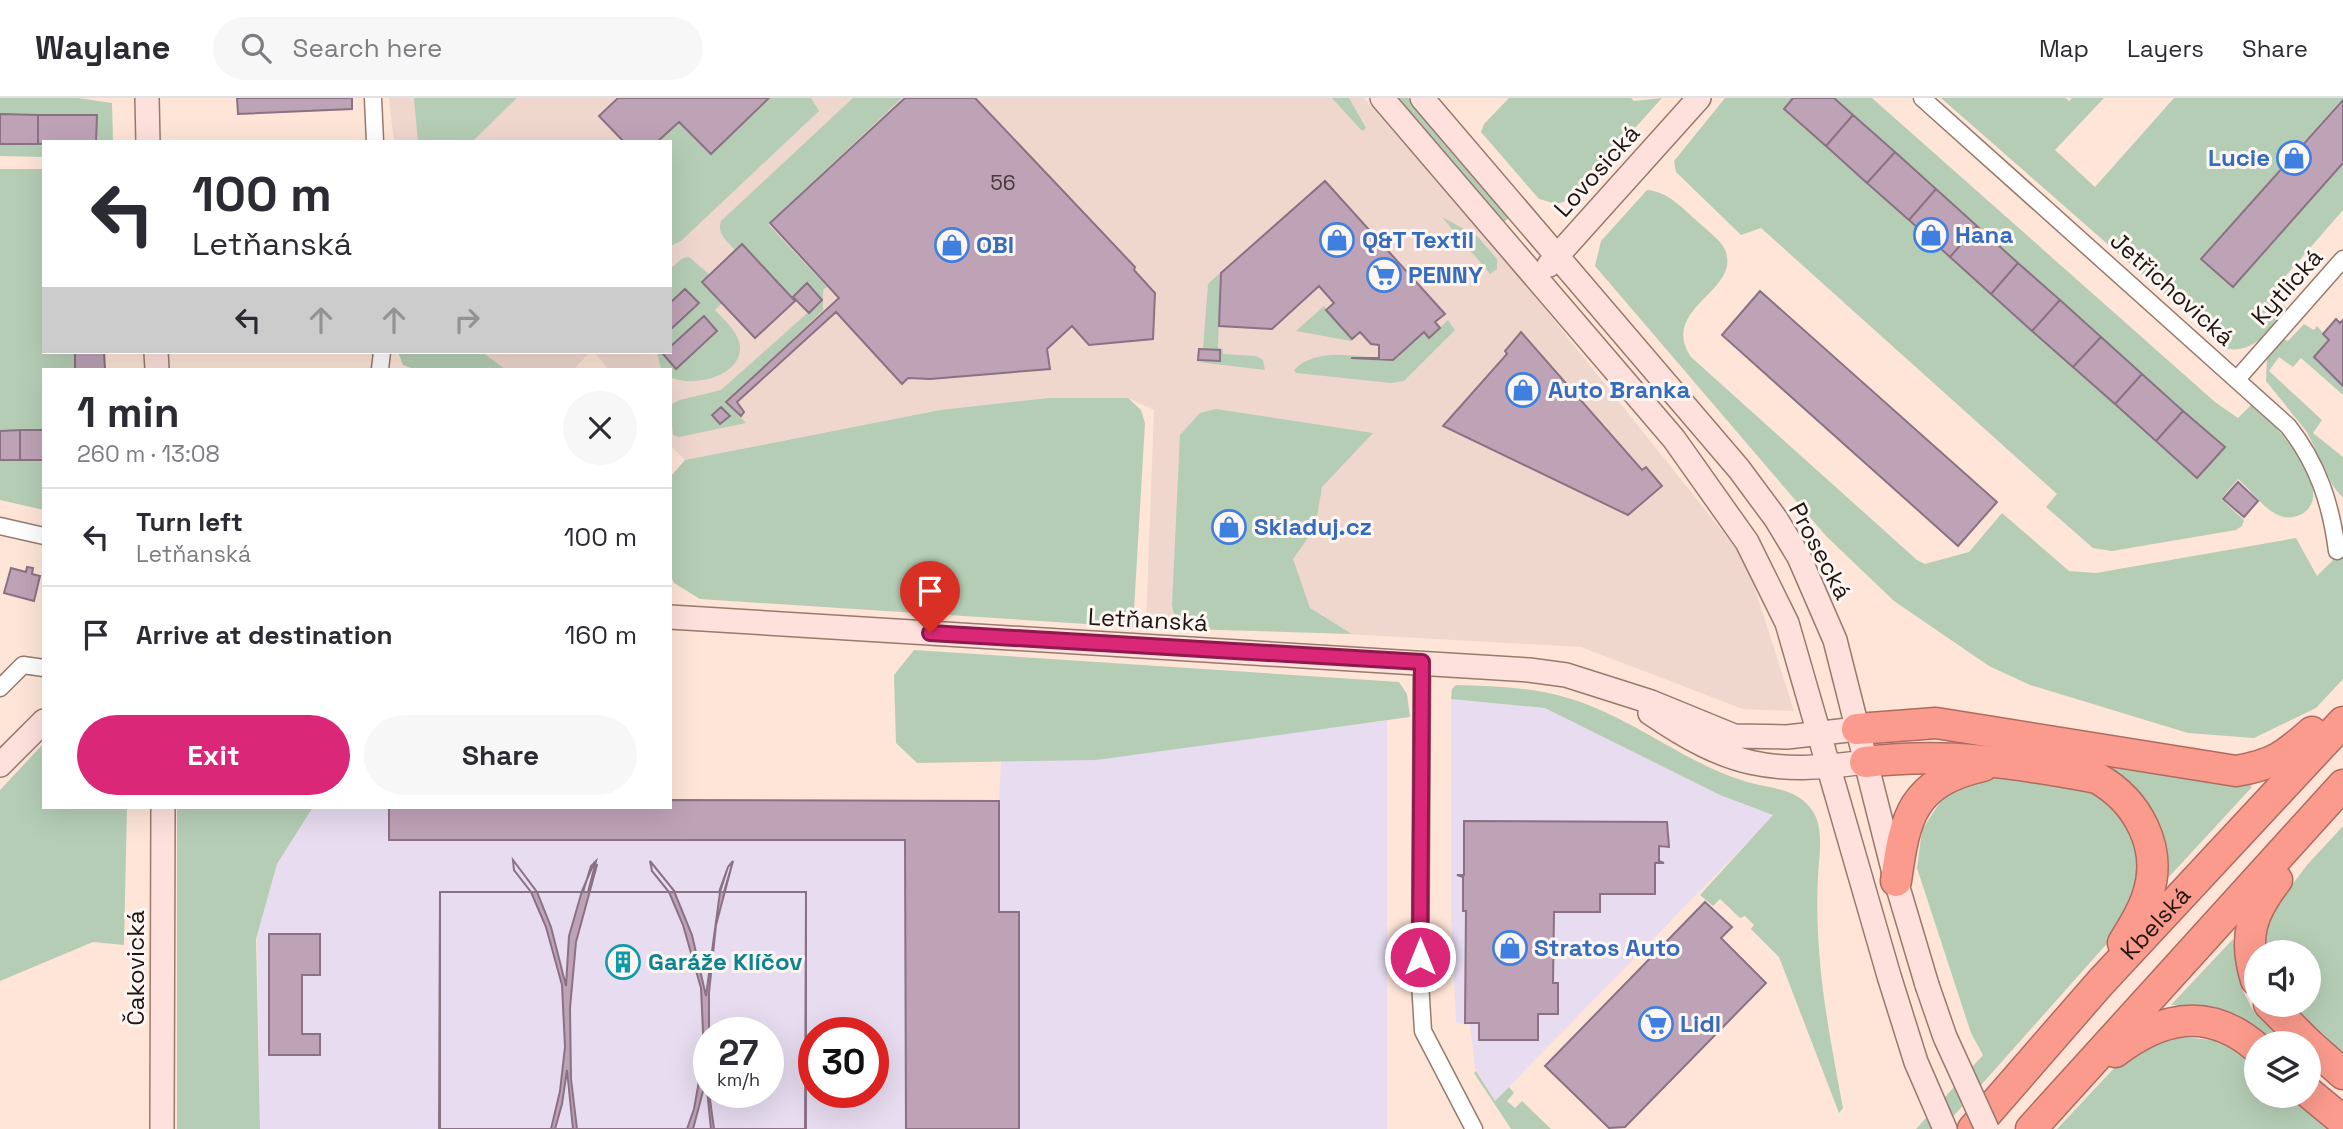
<!DOCTYPE html>
<meta charset="utf-8">
<style>
body{margin:0;font-family:"Space Grotesk",sans-serif;background:#f7f7f7;color:#2b2b33;height:100vh;display:flex;flex-direction:column;font-size:26px;white-space:nowrap}
*{box-sizing:border-box;margin:0}
p{font-size:23px;color:#7c7c81}
.icon{flex:none;width:38px;height:38px;fill:none;stroke:currentColor;stroke-width:2;stroke-linecap:round;stroke-linejoin:round}
.map{position:relative;flex:1;overflow:hidden}
.panel{position:absolute;left:42px;top:270px;width:630px;height:441px;display:flex;flex-direction:column;background:#fff;border-radius:0px;box-shadow:0 7px 28px #0002}
.panel>*{flex:none}
.banner{position:absolute;left:42px;top:42px;width:630px;height:214px;border-radius:0px;box-shadow:0 7px 28px #0002;background:#fff;color:#2b2b33;overflow:hidden}
.tools{position:absolute;left:2244px;top:842px;display:grid;gap:14px}
.tools a{display:grid;place-items:center;width:77px;height:77px;border-radius:50%;background:#fff;box-shadow:0 7px 28px #0002;font-size:35px}
.speed{position:absolute;left:693px;top:919px;display:flex;gap:14px;font-size:35px;font-weight:700;text-align:center}
.speed>*{display:grid;place-content:center;width:91px;height:91px;border-radius:50%;background:#fff;box-shadow:0 7px 28px #0002;line-height:1}
.speed small{font-size:18px;font-weight:400}
.speed .limit{border:10px solid #d22;background:#fff;color:#111}
.pin{position:absolute;display:grid;place-items:center;width:60px;height:60px;color:#fff;margin:-72px -30px;border-radius:50% 50% 50% 0;rotate:-45deg;box-shadow:0 0 7px #0007}
.pin .icon{rotate:45deg}
.me{position:absolute;width:77px;margin:-38px;rotate:0deg;stroke-linejoin:round;filter:drop-shadow(0 0 5px #0008)}
.turn{display:flex;align-items:center;gap:24px;height:147px;padding:0 35px;font-size:32px}
.turn .icon{width:91px;height:91px;stroke-width:2.5}
.turn b{display:block;font-size:49px;line-height:60px}
.lanes{display:flex;align-items:center;height:66px;padding:0 35px;background:#0003;justify-content:center;gap:35px;direction:ltr}
.lanes .off{opacity:.35}
.round{display:grid;place-items:center;flex:none;width:74px;height:74px;border-radius:37px;background:#f7f7f7}
.head{display:flex;align-items:center;justify-content:space-between;height:119px;padding:0 35px}
h1{font-size:42px;font-weight:700;line-height:52px}
.primary-button{display:flex;gap:14px;margin-top:auto;padding:14px 35px}
.primary-button a{flex:1;height:80px;border-radius:42px;background:#db2777;color:#fff;font-size:28px;font-weight:700;line-height:80px;text-align:center}
.primary-button a+a{background:#f7f7f7;color:#2b2b33}
ul{padding:0;list-style:none}
li{display:flex;align-items:center;gap:21px;height:98px;padding:0 35px;border-top:2px solid #e1e1e2}
li div{flex:1}
li b{display:block;font-size:26px}
li em{font-style:normal}
header{display:flex;align-items:center;gap:42px;box-sizing:border-box;height:98px;padding:0 35px;background:#fff;border-bottom:2px solid #e1e1e2}
header strong{font-size:33px}
nav{display:flex;gap:38px;margin-inline-start:auto;font-size:24px}
.search{width:490px;height:63px;background:#f7f7f7;display:flex;align-items:center;gap:18px;box-sizing:border-box;padding:0 24px;border-radius:38px;color:#7c7c81;font-size:26px}
.map>svg:first-child{display:block}
.commercial{fill:#efd7ce}
.industrial{fill:#e7dcf0;fill-rule:evenodd}
.green{fill:#b5cdb5}
.building{fill:#bea3b6;stroke:#8b7184;stroke-width:2;fill-rule:evenodd}
.lines{fill:none;stroke-linecap:round;stroke-linejoin:round}
.street-casing{stroke:#977a6c;stroke-width:19}
.secondary-casing{stroke:#977a6c;stroke-width:26}
.highway-casing{stroke:#ae6c61;stroke-width:33}
.street{stroke:#fff;stroke-width:16}
.secondary{stroke:#fee1dd;stroke-width:23}
.highway{stroke:#fb9b8d;stroke-width:30}
.secondary-bridge-casing{stroke:#977a6c;stroke-width:26;stroke-linecap:butt}
.secondary-bridge{stroke:#fee1dd;stroke-width:23}
.route-casing{stroke:#8e194d;stroke-width:18}
.route{stroke:#db2777;stroke-width:12}
.labels{text-anchor:middle;stroke-width:6;stroke-linejoin:round;paint-order:stroke}
.number-label{font-size:21px;fill:#483839}
.shop-label{font-size:24px;font-weight:bold;fill:#366cbe;stroke:#fdf6f3;text-anchor:start}
.street-label{font-size:24px;fill:#20150f;stroke:#fdf6f3}
.culture-label{font-size:24px;font-weight:bold;fill:#0d838f;stroke:#fdf6f3;text-anchor:start}
</style>
<header>
<strong>Waylane</strong>
<div class="search"><svg class="icon" aria-label="search" viewBox="0 0 24 24"><circle cx="10" cy="10" r="6"/><path d="M15 15l6 6"/></svg>Search here</div>
<nav><a>Map</a><a>Layers</a><a>Share</a></nav>
</header>
<div class="map">
<svg width="2343" height="1031" viewBox="0 0 2343 1031">
<rect width="100%" height="100%" fill="#fee5d8"/>
<path class="commercial" d="M389 0H1364L1517 176 1746 463 1794 613 1743 611 1581 549 1146 525 1154 312 1128 300H1048L940 312 685 362 670 347V271H608L594 254H670V44H394Z
M482 254H590L574 271H505Z"/>
<path class="industrial" d="M1451 601 1545 610 1720 697 1774 717 1495 1003 1475 970 1470 927 1456 925 1451 813Z
M1387 623V1031H260L257 837 277 766 313 709H670V703H999L1001 664ZM709 934H768V994H709ZM814 934H873V994H814Z"/>
<path class="green" d="M0 0H78L112 5 113 44H96V17L0 16Z
M414 0H517L472 44H418Z
M771 0H811L819 13 681 143 670 148V44H657L680 24 711 56Z
M853 0H902L768 126 827 189 823 192V212L727 304 746 325 679 339 673 337 670 307 680 302 721 292 822 202 807 186 792 200 743 147 736 153C728 144 716 135 721 123Z
M1332 0H1349L1366 30 1362 33Z
M1398 0H1408L1510 119 1504 124Z
M1509 0H1631L1634 3 1662 0 1571 101 1557 106 1539 101 1481 34 1484 26Z
M1725 0H1793L1784 11 2198 380 2224 349 1834 0H1872L2215 304 2238 320 2253 305C2271 323 2340 393 2302 416 2293 420 2285 421 2276 416 2261 408 2252 393 2238 381L2221 401 2244 422 2242 428 2236 432 2112 453 2093 450 2046 409 2057 396 1761 130 1741 137 1676 74 1674 63Z
M1941 0H2066L2069 3 2072 0H2104L2055 52 2095 89 2174 0H2343L2201 161 2233 189 2343 65V112L2270 196 2289 212C2270 231 2256 255 2227 251Z
M0 46 44 47V59L0 58Z
M0 71H44V254H75V271H44V332L0 333Z
M1647 92C1668 94 1680 108 1696 122 1704 130 1716 138 1723 148 1748 192 1657 208 1691 259L1917 462 1925 466 1969 454 2002 415 2069 473 2096 475 2296 440 2317 478 2343 452V581L2316 610 2254 640 2188 635 2030 587 1989 568 1894 503 1826 438 1595 168 1601 143Z
M1442 119 1477 138 1497 161V171L1490 176Z
M689 159 710 177 703 184 722 205 715 212C724 222 738 233 740 248 742 279 692 290 670 279V271H661L657 254H665L663 256 676 270C667 236 673 223 685 191L670 205V171L683 160Z
M1220 175 1218 250 1223 251V256L1256 258 1263 262 1265 272 1198 264 1220 263V252L1203 251 1208 186Z
M1324 208 1352 241 1351 243 1296 233Z
M1448 222 1455 232 1404 283 1391 285 1296 275 1294 272C1318 247 1362 260 1393 262L1424 234 1430 239Z
M2304 226 2314 232 2317 228 2329 242 2314 259 2343 288V297L2301 260 2293 269 2279 259 2269 273 2322 322 2313 335 2343 359V400L2333 388 2307 334 2266 283 2267 259 2284 241 2288 243Z
M398 254H482L505 271H414L403 267Z
M1048 300H1128L1141 312 1145 325 1133 529 700 501 674 485 670 477V379L685 362 940 312Z
M1216 311 1373 335 1322 389 1315 430 1293 461 1310 510 1352 536 1185 531 1175 521 1172 507 1180 337 1200 315Z
M0 362H44V412L0 402Z
M914 552 1399 584 1407 596 1410 619 1096 662 917 665 896 645 894 577Z
M1456 587C1492 588 1526 589 1561 598 1627 615 1680 663 1744 683 1769 691 1799 689 1814 715 1824 734 1819 758 1818 778 1814 860 1828 930 1843 1010L1839 1015 1779 859 1751 831 1754 827 1745 818 1740 820 1720 801 1713 808 1700 797 1773 717 1720 697 1545 610 1451 601 1452 591Z
M44 645V709H127L124 847 93 844 0 883V692Z
M2000 647 2231 687H2250L2252 689 2168 780 2151 716Z
M2001 674 2094 691 2119 711 2144 767 2119 832 1942 1031H1916L1983 957 1971 935 1917 770 1922 732 1940 704 1961 684Z
M177 709H313L277 766 256 841 260 1031H177Z
M2343 728V965L2324 950 2291 907 2308 906V854H2265L2267 820 2307 767Z
M2233 841 2242 891 2254 914 2286 945C2269 945 2253 926 2238 918 2218 907 2193 907 2171 907Z
M2183 939 2221 943 2256 969V998H2293L2333 1031H2057L2133 950Z
M1476 973 1495 1003 1509 989 1514 995 1507 1003 1515 1010 1522 1003 1551 1031H1511L1474 975Z"/>
<path class="building" d="M237 0H352V11L238 16Z
M618 0H769L711 56 679 24 657 44H624L599 18Z
M905 0H975L1135 169 1134 172 1155 195 1153 241 1089 247 1072 228 1047 251 1050 271 930 281 908 280 902 286 836 214 737 304 744 314 741 318 726 304 839 200 770 125Z
M1793 0H1834L1853 17 1826 48 1784 11Z
M2343 2V65L2233 189 2201 161Z
M0 16 38 17V46H0Z
M38 17H97L96 44 38 46Z
M1853 17 1895 54 1867 85 1826 48Z
M1895 54 1936 91 1909 122 1867 85Z
M1325 83 1445 216 1435 224 1440 230 1429 240 1424 234 1393 262 1351 260H1379V247L1371 246 1360 234 1352 241 1326 212 1334 205 1319 188 1272 231 1219 228 1221 175Z
M1936 91 1977 128 1950 159 1909 122Z
M1977 128 2018 165 1991 196 1950 159Z
M742 146 795 203 755 240 702 184Z
M2018 165 2060 202 2032 233 1991 196Z
M807 185 822 202 809 215 793 199Z
M685 191 699 205 670 232V205Z
M1760 193 1997 404 1958 448 1722 237Z
M2060 202 2101 239 2073 269 2032 233Z
M704 218 717 233 676 271 663 256 670 254V249Z
M2336 221 2340 225 2343 222V288L2314 259 2329 242 2323 236Z
M1521 234 1642 372 1646 369 1662 388 1628 417 1443 328 1507 256 1505 253Z
M2101 239 2142 276 2115 306 2073 269Z
M1199 251 1220 252V263L1198 262Z
M75 254H104L105 271H75Z
M2142 276 2183 313 2156 343 2115 306Z
M721 309 730 318 720 326 712 317Z
M2183 313 2225 349 2197 380 2156 343Z
M20 332H44V362H20Z
M20 332V362H0V333Z
M2238 384 2258 403 2244 419 2223 401Z
M27 469 33 470 32 476 40 478 34 503 4 495 11 470 26 474Z
M670 702 999 703V814H1019V1031H906L905 742H389V709H670Z
M1464 723 1667 724 1669 749 1659 748V763L1664 765H1655V796H1600V814H1554L1553 885H1558V916H1538V942H1479V925H1465L1466 813H1463V779L1457 777H1464Z
M513 762 537 794H583L591 768 596 763 588 794H669L652 773 650 763 675 794H719L728 769 733 763 724 794H806V1031H440V794H531L514 772ZM709 934H768V994H709Z
M513 762 537 794 551 829 566 888 569 838 582 793 594 765 597 767 576 844 570 910 571 981 577 1031H573L567 972 562 1006 555 1031H551L560 993 565 949 562 887 546 829 531 794 514 772Z
M650 763 674 793 692 837 706 898 720 794 728 769 733 763 716 827 709 895V994L714 1031H711L706 982 693 1031H687L694 1011 704 955 701 890 683 827 669 794 652 773Z
M440 794H806L805 1031H439ZM709 934H768V994H709Z
M1705 804 1732 829 1721 840 1766 885 1625 1029 1609 1030 1545 968Z
M269 836H320V877H302V936H320V957H269Z"/>
<g class="lines">
<g class="street-casing">
<path id="street" d="M373 0 375 44
M1922 0 2288 328C2318 366 2331 406 2337 453
M380 271 382 254
M2238 280 2343 161
M0 428 44 438
M1422 564 1420 884 1423 933 1474 1031
M0 590 23 567 44 570"/>
</g>
<g class="secondary-casing">
<path id="secondary" d="M147 0 148 44
M1382 0 1674 341 1747 444 1787 525 1889 878 1916 964 1945 1031
M1422 0 1739 371 1776 421 1799 459 1835 542 1896 783 1927 887
M1549 167 1699 0
M156 254 157 271
M670 519 1529 572 1566 577 1651 604 1734 638 1787 639 1857 631
M1650 615C1729 669 1772 677 1865 664
M0 667 44 623
M162 1031 163 709"/>
</g>
<g class="highway-casing">
<g id="highway">
<path d="M1857 631 1936 625 2236 673C2273 667 2285 658 2312 634"/>
<path d="M1865 664C1948 654 2016 665 2097 680 2138 703 2163 750 2148 796 2143 814 2132 830 2123 845"/>
<path d="M1896 783C1905 718 1912 684 1983 668"/>
<path d="M2256 882C2243 840 2251 815 2277 782"/>
<path d="M2269 906 2308 945"/>
<path d="M2308 945 2343 976"/>
<path d="M2115 954C2161 919 2208 908 2256 949"/>
<path d="M2308 994 2343 1023"/>
<path id="s1" d="M1973 1031 2100 885 2343 624"/>
<path d="M2031 1031 2343 687"/>
</g>
</g>
<use href="#street" class="street"/>
<use href="#secondary" class="secondary"/>
<use href="#highway" class="highway"/>
<g class="secondary-bridge-casing">
<path id="secondary-bridge" d="M1927 887 1945 939 1987 1031"/>
</g>
<use href="#secondary-bridge" class="secondary-bridge"/>
</g>
<g class="lines">
<g class="route-casing">
<path id="route" d="M930 535 1422 564 1420 859"/>
</g>
<use href="#route" class="route"/>
</g>
<defs>
<g id="shop-ring" transform="scale(1.75)"><circle r="9.5" fill="#fdf6f3" stroke="#3f7fe0" stroke-width="1.5"/><path d="M-5-2.5h2.3a2.7 3.5 0 0 1 5.4 0H5L5.5 6h-11ZM-1.5-2.5h3a1.5 2.3 0 0 0-3 0Z" fill="#3f7fe0"/></g>
<g id="supermarket-ring" transform="scale(1.75)"><circle r="9.5" fill="#fdf6f3" stroke="#3f7fe0" stroke-width="1.5"/><path d="M-6-5.5h2.5l.6 2H6L4.5 2H-2.5L-4.4-4H-6ZM-1.5 3.2a1.3 1.3 0 1 0 .1 0ZM3 3.2a1.3 1.3 0 1 0 .1 0Z" fill="#3f7fe0"/></g>
<g id="building-ring" transform="scale(1.75)"><circle r="9.5" fill="#fdf6f3" stroke="#0f9aa8" stroke-width="1.5"/><path d="M-4-6H4V6H1V3H-1V6H-4ZM-2.5-4.3h1.7v1.8h-1.7ZM.8-4.3h1.7v1.8H.8ZM-2.5-1h1.7V.8h-1.7ZM.8-1h1.7V.8H.8Z" fill="#0f9aa8"/></g>
</defs>
<g fill-rule="evenodd">
<use href="#shop-ring" x="2294" y="60"/>
<use href="#shop-ring" x="1931" y="137"/>
<use href="#shop-ring" x="1337" y="142"/>
<use href="#shop-ring" x="952" y="147"/>
<use href="#supermarket-ring" x="1384" y="177"/>
<use href="#shop-ring" x="1523" y="292"/>
<use href="#shop-ring" x="1229" y="429"/>
<use href="#shop-ring" x="1510" y="850"/>
<use href="#building-ring" x="623" y="864"/>
<use href="#supermarket-ring" x="1656" y="926"/>
</g>
<g class="labels">
<g class="number-label">
<text x="1003" y="92">56</text>
</g>
<g class="shop-label">
<text x="2270" y="68" text-anchor="end">Lucie</text>
<text x="1955" y="145">Hana</text>
<text x="1362" y="150">Q&amp;T Textil</text>
<text x="976" y="155">OBI</text>
<text x="1408" y="185">PENNY</text>
<text x="1548" y="300">Auto Branka</text>
<text x="1254" y="437">Skladuj.cz</text>
<text x="1534" y="858">Stratos Auto</text>
<text x="1680" y="934">Lidl</text>
</g>
<g class="street-label">
<text transform="translate(1597 73) rotate(-48)" y="8">Lovosická</text>
<text transform="translate(2287 189) rotate(-48)" y="8">Kytlická</text>
<text transform="translate(2172 191) rotate(42)" y="8">Jetřichovická</text>
<text transform="translate(1820 453) rotate(62)" y="8">Prosecká</text>
<text transform="translate(1148 522) rotate(3)" y="8">Letňanská</text>
<text dy="8" stroke="none"><textPath href="#s1" startOffset="275">Kbelská</textPath></text>
<text transform="translate(136 870) rotate(-90)" y="8">Čakovická</text>
</g>
<g class="culture-label">
<text x="648" y="872">Garáže Klíčov</text>
</g>
</g>
</svg>
<div class="tools">
<a><svg class="icon" aria-label="sound" viewBox="0 0 24 24"><path d="M4 9h4l5-4v14l-5-4H4zM17 9q2 3 0 6"/></svg></a>
<a><svg class="icon" aria-label="layers" viewBox="0 0 24 24"><path d="M12 4l9 5-9 5-9-5zM3 14l9 5 9-5"/></svg></a>
</div>
<div class="speed"><div>27<small>km/h</small></div><div class="limit">30</div></div>
<div class="pin" style="left:930px;top:535px;background:#d93025"><svg class="icon" aria-label="arrive" viewBox="0 0 24 24"><path d="M6 21V4h12l-3 4 3 4H6"/></svg></div>
<svg class="me" style="left:1420px;top:859px" viewBox="-20 -20 40 40"><circle r="17" fill="#db2777" stroke="#fff" stroke-width="3"/><path d="M0-11L8 9 0 5-8 9z" fill="#fff"/></svg>
<div class="banner">
<div class="turn"><svg class="icon" aria-label="left" viewBox="0 0 24 24"><path d="M17 20v-9H6M10 6l-5 5 5 5"/></svg><div><b>100 m</b>Letňanská</div></div>
<div class="lanes"><svg class="icon" aria-label="left" viewBox="0 0 24 24"><path d="M17 20v-9H6M10 6l-5 5 5 5"/></svg><svg class="icon off" aria-label="ahead" viewBox="0 0 24 24"><path d="M12 20V5M6 11l6-6 6 6"/></svg><svg class="icon off" aria-label="ahead" viewBox="0 0 24 24"><path d="M12 20V5M6 11l6-6 6 6"/></svg><svg class="icon off" aria-label="right" viewBox="0 0 24 24"><path d="M7 20v-9h11M14 6l5 5-5 5"/></svg></div>
</div>
<section class="panel">
<div class="head"><div><h1>1 min</h1><p>260 m · 13:08</p></div><a class="round"><svg class="icon" aria-label="close" viewBox="0 0 24 24"><path d="M6 6l12 12M18 6L6 18"/></svg></a></div>
<ul>
<li><svg class="icon" aria-label="left" viewBox="0 0 24 24"><path d="M17 20v-9H6M10 6l-5 5 5 5"/></svg><div><b>Turn left</b><p>Letňanská</p></div><em>100 m</em></li>
<li><svg class="icon" aria-label="arrive" viewBox="0 0 24 24"><path d="M6 21V4h12l-3 4 3 4H6"/></svg><div><b>Arrive at destination</b></div><em>160 m</em></li>
</ul>
<div class="primary-button"><a>Exit</a><a>Share</a></div>
</section>
</div>
